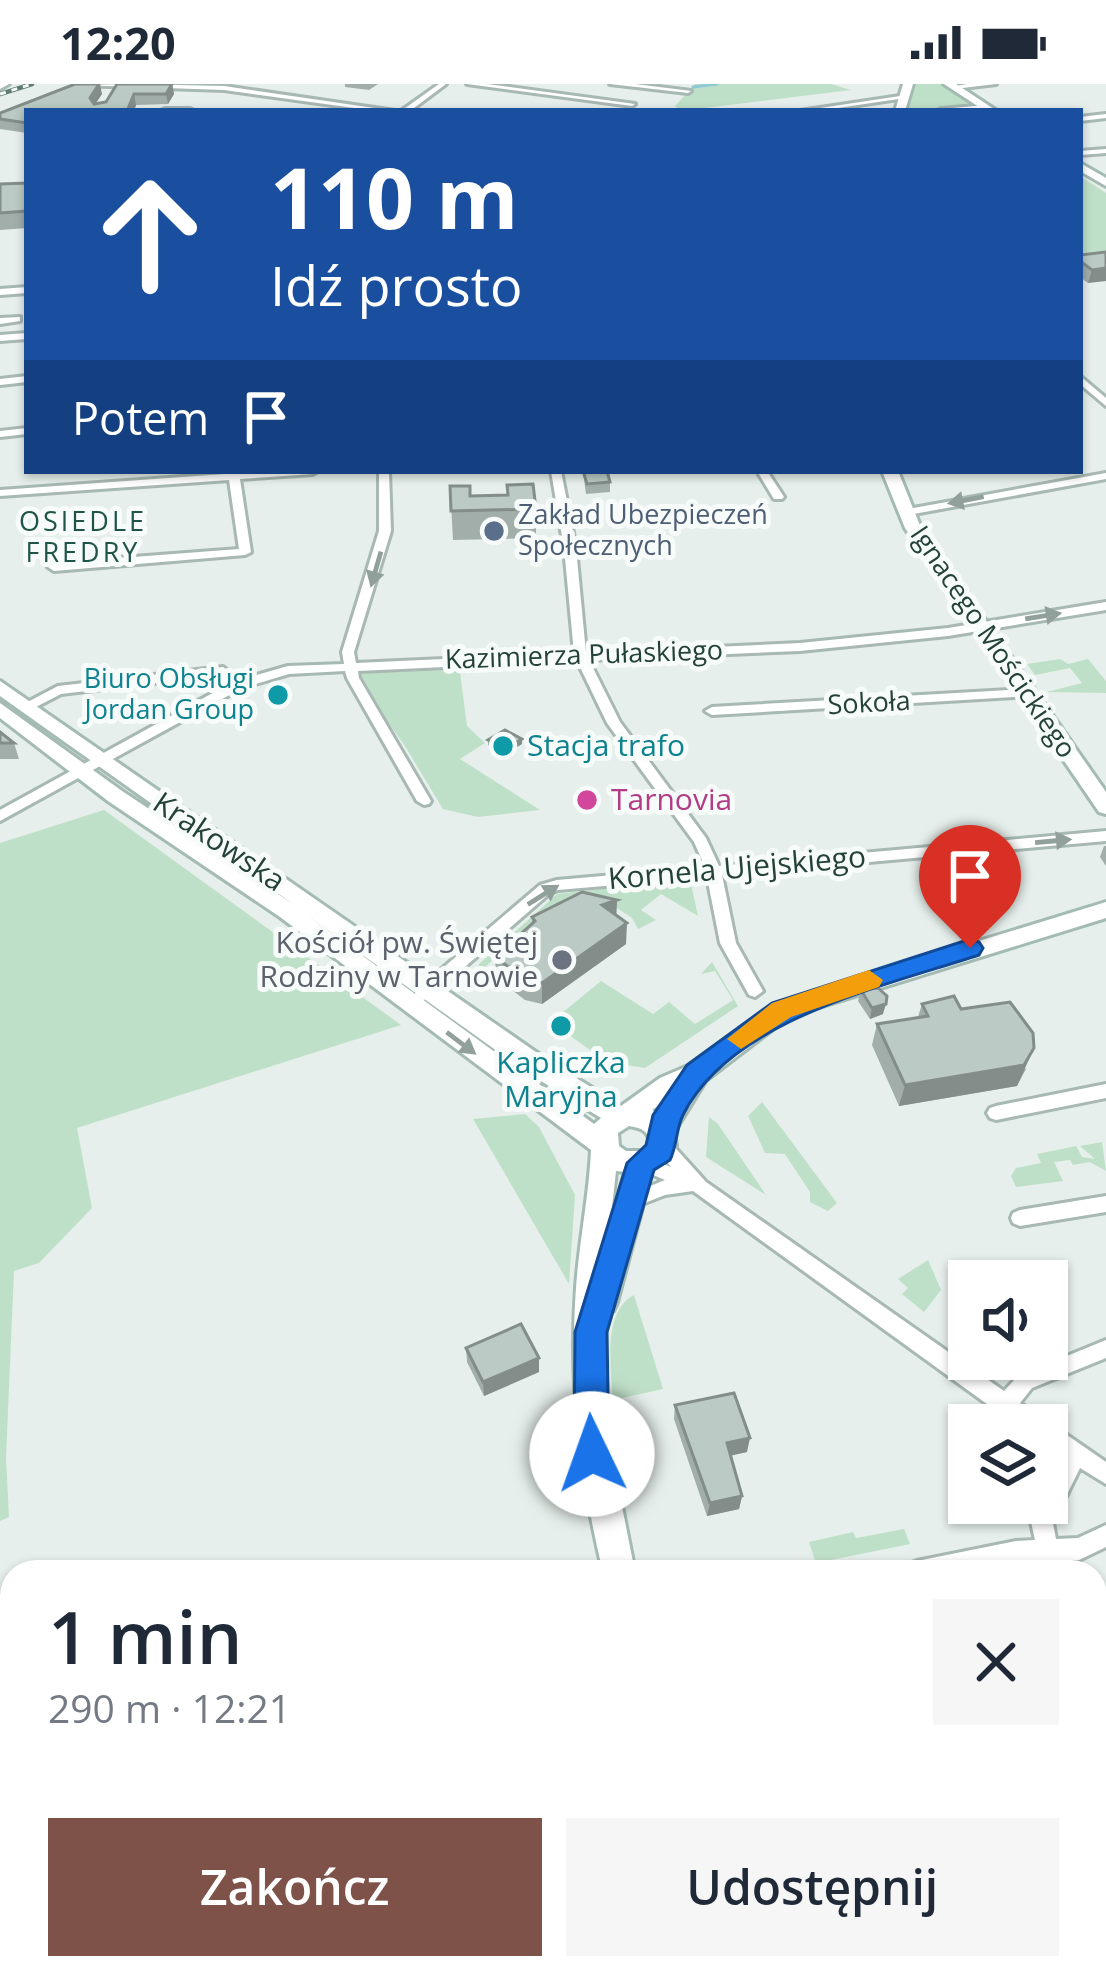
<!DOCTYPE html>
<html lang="pl">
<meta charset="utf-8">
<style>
body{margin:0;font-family:"Open Sans",sans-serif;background:#f6f6f7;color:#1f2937;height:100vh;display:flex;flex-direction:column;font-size:45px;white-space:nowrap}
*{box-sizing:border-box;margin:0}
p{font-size:39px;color:#747a83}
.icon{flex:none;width:66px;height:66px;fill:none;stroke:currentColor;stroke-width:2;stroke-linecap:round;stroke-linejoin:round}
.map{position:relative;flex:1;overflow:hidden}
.panel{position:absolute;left:0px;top:1476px;width:1107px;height:420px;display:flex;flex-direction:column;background:#fff;border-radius:36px 36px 0 0;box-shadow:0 3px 9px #0004}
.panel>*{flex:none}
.hud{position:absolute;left:24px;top:24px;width:1059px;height:366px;border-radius:0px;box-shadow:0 3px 9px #0004;background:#1a4fa0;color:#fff;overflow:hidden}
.buttons{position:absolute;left:948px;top:1176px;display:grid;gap:24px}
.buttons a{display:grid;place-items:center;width:120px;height:120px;border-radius:0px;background:#fff;box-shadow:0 3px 9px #0004;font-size:60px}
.pin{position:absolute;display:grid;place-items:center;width:102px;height:102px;color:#fff;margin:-123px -51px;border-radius:50% 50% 50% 0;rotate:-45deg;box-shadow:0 0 12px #0007}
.pin .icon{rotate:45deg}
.me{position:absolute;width:132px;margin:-66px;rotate:357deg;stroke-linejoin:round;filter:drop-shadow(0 0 9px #0008)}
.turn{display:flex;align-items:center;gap:42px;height:252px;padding:0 48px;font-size:54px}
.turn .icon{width:156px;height:156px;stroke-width:2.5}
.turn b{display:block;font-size:84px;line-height:102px}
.then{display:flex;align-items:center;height:114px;padding:0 48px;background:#0003;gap:24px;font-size:45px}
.round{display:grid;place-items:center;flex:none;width:126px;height:126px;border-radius:0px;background:#f6f6f7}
.headline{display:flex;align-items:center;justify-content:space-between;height:204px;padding:0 48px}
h1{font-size:72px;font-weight:600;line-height:90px}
.cta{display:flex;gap:24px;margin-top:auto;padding:24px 48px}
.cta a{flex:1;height:138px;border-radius:0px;background:#7f5249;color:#fff;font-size:48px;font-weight:600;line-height:138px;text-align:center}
.cta a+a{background:#f6f6f7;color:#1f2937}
.status{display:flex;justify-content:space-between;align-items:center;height:84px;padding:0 60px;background:#fff;direction:ltr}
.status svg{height:33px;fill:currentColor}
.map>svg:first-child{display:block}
.green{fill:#bfe0c8}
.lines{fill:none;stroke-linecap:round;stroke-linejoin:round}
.stream{stroke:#8ec9d4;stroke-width:3}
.street-casing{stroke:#a8b8b2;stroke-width:6}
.secondary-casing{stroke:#a4bbb3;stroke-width:6}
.street{fill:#fff;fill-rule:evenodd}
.secondary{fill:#fff;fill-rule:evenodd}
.rail-casing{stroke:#5f7d75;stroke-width:4.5}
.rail{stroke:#f7fbf9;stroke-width:3;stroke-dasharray:6;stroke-linecap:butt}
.wall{fill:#a1aea9}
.shaded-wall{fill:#838d89}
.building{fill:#bbcac4;stroke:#838d89;stroke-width:3}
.oneway{fill:#92a09c}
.route{fill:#1a73e8;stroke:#114b97;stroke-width:3}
.slow{fill:#f59e0b}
.service-dot{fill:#5c6f8a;stroke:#f7fbf9;stroke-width:4.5}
.culture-dot{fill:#0f9aa8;stroke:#f7fbf9;stroke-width:4.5}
.hotel-dot{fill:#d1479c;stroke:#f7fbf9;stroke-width:4.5}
.worship-dot{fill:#6b7280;stroke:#f7fbf9;stroke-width:4.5}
.labels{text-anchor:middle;stroke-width:10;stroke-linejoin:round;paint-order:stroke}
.far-service-label{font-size:27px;fill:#4e5e75;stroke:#f7fbf9;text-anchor:start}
.far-neighbourhood-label{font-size:27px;letter-spacing:3px;fill:#1f5548;stroke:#f7fbf9}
.far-street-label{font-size:27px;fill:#24423a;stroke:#f7fbf9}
.far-culture-label{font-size:27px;fill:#0d838f;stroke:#f7fbf9;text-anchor:end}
.culture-label{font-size:30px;fill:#0d838f;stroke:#f7fbf9;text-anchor:start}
.hotel-label{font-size:30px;fill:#b23c85;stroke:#f7fbf9;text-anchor:start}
.street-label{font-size:30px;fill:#24423a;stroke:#f7fbf9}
.worship-label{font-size:30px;fill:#5b616d;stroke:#f7fbf9;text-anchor:end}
</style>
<div class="status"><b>12:20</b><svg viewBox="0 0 49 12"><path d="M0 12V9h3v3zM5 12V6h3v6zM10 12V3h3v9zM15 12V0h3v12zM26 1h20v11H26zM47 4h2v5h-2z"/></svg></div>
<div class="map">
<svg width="1106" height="1896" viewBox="0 0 1106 1896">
<rect width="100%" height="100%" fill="#e6efeb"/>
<path class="green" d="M695 0H831L851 6 680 27 675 22Z
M913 0H943L970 20 909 27 905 25Z
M1080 92 1106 109V176L1080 178Z
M1060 575 1068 580 1088 575 1106 597V609L1047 608 1082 599 1070 584 1035 591 1027 580Z
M459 580 467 642 485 659 460 675 540 726 478 733 443 725 405 662 352 589Z
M104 726 401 941 77 1044 92 1124 39 1179 14 1187 6 1374 9 1433 0 1437V759Z
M681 796 691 800 698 832 661 810 641 826 656 836 638 845 632 834 608 818 543 830 483 885 478 881 557 810Z
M712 878 738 922 645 984 607 978 551 938 601 897 653 930 669 918 695 940 733 916 715 887 701 890Z
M762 1018 837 1119 828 1127 810 1118V1108L785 1070 765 1069 748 1032Z
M525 1030 539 1043 575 1111 569 1200 473 1035Z
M709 1033 718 1040 766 1111 706 1073Z
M1102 1058 1106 1087 1090 1078 1073 1081 1070 1076 1054 1078 1063 1097 1016 1103 1011 1092 1016 1084 1041 1079 1037 1070 1076 1062 1082 1073 1095 1075 1080 1062Z
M928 1176 941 1206 924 1228 902 1210 908 1204 898 1195Z
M634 1211 663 1305 613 1316C611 1286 602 1227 634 1211Z
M904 1445 910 1460 816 1479 809 1458 853 1448 856 1454Z
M748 1884H860L862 1896H750Z"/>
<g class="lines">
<path class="stream" d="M693 3 717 0"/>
<g class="street-casing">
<path id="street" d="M131 0 224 2 395 27H376L224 6 79 1Z
M439 0H446L410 27H401Z
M467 0H487L635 20 632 22Z
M610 0H635L691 7 688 9Z
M967 0H996L954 5 951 3Z
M907 11 905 14 818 27H800Z
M987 21 985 24 937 27 941 25Z
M165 25H190L194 27H161Z
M1106 30V34L1080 37V33Z
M1106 65V69L1080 71V67Z
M27 203V209L0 211V205Z
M20 233V237L0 240V234Z
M27 249V255L0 257V251Z
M27 292V298L0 301V295Z
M1080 292 1106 314V322L1080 300Z
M27 344V350L0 353V347Z
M267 387H318L313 390 240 395 251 468 245 471 54 487 48 483 54 479 239 465 229 396 0 412V406Z
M379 387H389L391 447 354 568 356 579 574 569 564 464 551 387H561L576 464 586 569 800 559 948 544 1106 518V526L948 552 800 567 589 576 620 638 706 754 719 782 1106 747V757L722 791 736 859 763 907 755 913 749 911 720 859 707 793 558 806 550 809 429 914 423 916 415 910 417 906 540 801 557 796 705 783 694 758 607 639 577 577 358 587 359 594 431 717 429 720 424 721 417 717 347 594 345 587 289 590 242 604 0 737V726L229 600 220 591 61 610 32 625H22L20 622 58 602 223 583 239 596 288 582 344 580 342 568 379 447Z
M757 387H767L784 413 782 415H774Z
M1106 389V395L908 431 902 428 908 425Z
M1025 605 1032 609 1030 612 712 631 705 627 712 623Z
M1106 1000V1014L996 1036 990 1034 987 1029 990 1024 996 1022Z
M663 1055 669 1057 706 1098 1004 1307 1018 1292 1106 1256V1274L1032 1304 1020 1319 1042 1334 1045 1340 1054 1342 1106 1378V1400L1080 1384 1053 1439 1056 1455 1078 1454 1106 1441V1463L1079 1476 1061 1477 1063 1488H1041L1039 1478 1016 1479 971 1488H906L909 1480 917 1477 1016 1457 1035 1456 1031 1438 1040 1419H1047V1405L1063 1372 1047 1361V1341H1018L998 1328 693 1107 665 1111 632 1124 626 1122 623 1117 626 1112 665 1096 637 1084 634 1079 637 1074 643 1072 671 1083 654 1062 657 1057Z
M1106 1112V1128L1020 1142 1013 1139 1011 1134 1013 1129 1020 1126Z
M1095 1619 1103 1623 1106 1629V1676L1098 1672 1095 1666Z
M12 1690V1714L0 1717V1693Z"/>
</g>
<g class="secondary-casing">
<path id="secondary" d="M0 0H9L0 5Z
M903 0H913L905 27H895Z
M944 0H956L997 27H985Z
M1080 79 1106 94V102L1080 87Z
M882 387H898L921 444 1106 708V730L1099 728 905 444Z
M0 597 546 975 621 1022 660 994 688 982 774 920 1106 818V834L790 932 706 996 674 1048 676 1062 672 1069 652 1086 617 1218 613 1227 603 1230 607 1347 635 1488H603C580 1394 569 1301 576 1204 579 1158 589 1112 591 1066L280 833 108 717 0 634V619L122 707 293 820 0 612ZM305 830 528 989 601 1034 594 1040ZM668 1015 659 1029 652 1026ZM629 1042C641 1044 648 1046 650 1059L643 1067H626L619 1062 618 1049ZM616 1087 625 1088 610 1142Z
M693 1884H731L734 1896H696Z"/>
</g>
<use href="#street" class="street"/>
<use href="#secondary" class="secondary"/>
<g class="rail-casing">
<path id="rail" d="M0 10 32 0"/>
</g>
<use href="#rail" class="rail"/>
</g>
<path class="wall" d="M172 0 174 10 168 20 136 21 134 27H27V49L0 45V29L102 10 95 20Z
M345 0H378L369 6 345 3Z
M27 99V144L0 146V100Z
M1106 168 1088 199 1080 193V171Z
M583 387 610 398V408L586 410Z
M450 402 470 412 536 425V454L453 456Z
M0 648 14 659 19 675H0Z
M522 655V660L505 670 488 661V656Z
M1104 762H1106V782L1100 773Z
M617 816 616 832 626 860 542 920 525 916 496 894 495 873 532 840V833Z
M861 906 883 930 870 935 858 917Z
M922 920 961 925 1026 985 1017 1002 899 1022 872 961 877 940 918 933Z
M466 1264 539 1274V1288L484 1312 467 1278Z
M675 1321 747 1368 731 1371 742 1412 739 1425 707 1432 674 1335Z"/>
<path class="shaded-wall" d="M100 0 102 10 92 25 90 14Z
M172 0 174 10 168 20 166 10Z
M134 10 136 21 134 27H127Z
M1106 184V197L1088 199 1092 186Z
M522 655V660L505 670V665Z
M617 816 616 837 602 821Z
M627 839 626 860 542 920V899Z
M886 920 883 930 870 935 872 924Z
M1034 964 1017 1002 899 1022 905 1001Z
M539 1274V1288L484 1312 483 1298Z
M750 1354 747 1368 725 1373 727 1359Z
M742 1412 739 1425 707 1432 710 1419Z"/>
<path class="building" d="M75 0H99L90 14 94 20 106 18 117 0H172L166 10H134L127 27H27V39L0 35V29Z
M27 99V127L0 129V100Z
M1106 168V184L1092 186 1080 177V171Z
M583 387H607L610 398 587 400Z
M533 400 536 425 451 427 450 402H470V412L508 411 507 401Z
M505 646 522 655 505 665 488 656Z
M0 648 14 659H0Z
M582 808 617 816 602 821 627 839 542 899 525 895 495 873 535 837 532 833Z
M878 904 887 912 886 920 872 924 861 906Z
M954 912 961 925 1010 918 1033 949 1034 964 1024 981 905 1001 877 940 928 932 922 920Z
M521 1240 539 1274 483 1298 466 1264Z
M734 1309 750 1354 727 1359 742 1412 710 1419 675 1321Z"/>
<defs><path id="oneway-solid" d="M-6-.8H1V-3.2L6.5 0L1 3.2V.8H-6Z" transform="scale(3)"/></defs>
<g class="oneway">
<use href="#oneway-solid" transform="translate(966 416) rotate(169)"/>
<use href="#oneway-solid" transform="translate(376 485) rotate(106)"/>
<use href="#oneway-solid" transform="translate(1043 532) rotate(-9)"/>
<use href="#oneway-solid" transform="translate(1053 757) rotate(-5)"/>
<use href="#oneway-solid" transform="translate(543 811) rotate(-32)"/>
<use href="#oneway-solid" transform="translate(461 959) rotate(37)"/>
</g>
<path class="route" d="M970 855 979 858 983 864 979 871C885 902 731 935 683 1031 676 1045 677 1062 670 1076L654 1086 607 1248 609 1370 604 1382 592 1386 579 1382 574 1370 575 1248 627 1079 646 1061 653 1031 687 981 772 919Z"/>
<path class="slow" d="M869 886 883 896 879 903 791 933 741 965 727 955 772 919Z"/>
<circle class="service-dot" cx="494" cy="447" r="12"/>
<g class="culture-dot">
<circle cx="278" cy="611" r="12"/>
<circle cx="503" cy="662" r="12"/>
<circle cx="561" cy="942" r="12"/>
</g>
<circle class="hotel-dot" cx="587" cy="716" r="12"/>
<circle class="worship-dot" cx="562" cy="876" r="12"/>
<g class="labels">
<g class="far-service-label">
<text x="518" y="440">Zakład Ubezpieczeń<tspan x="518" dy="31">Społecznych</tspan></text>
</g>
<g class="far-neighbourhood-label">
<text x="83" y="447">OSIEDLE<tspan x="83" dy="31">FREDRY</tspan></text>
</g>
<g class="far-street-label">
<text transform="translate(993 558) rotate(56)" y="9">Ignacego Mościckiego</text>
<text transform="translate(584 571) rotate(-2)" y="9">Kazimierza Pułaskiego</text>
<text transform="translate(869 619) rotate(-3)" y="9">Sokoła</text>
</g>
<g class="far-culture-label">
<text x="254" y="604">Biuro Obsługi<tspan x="254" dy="31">Jordan Group</tspan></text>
</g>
<g class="culture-label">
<text x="527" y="672">Stacja trafo</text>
<text x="561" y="989" text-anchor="middle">Kapliczka<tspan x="561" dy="34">Maryjna</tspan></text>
</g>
<g class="hotel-label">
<text x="611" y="726">Tarnovia</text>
</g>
<g class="street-label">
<text transform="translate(219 758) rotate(34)" y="10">Krakowska</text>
<text transform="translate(737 784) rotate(-5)" y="10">Kornela Ujejskiego</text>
</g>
<g class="worship-label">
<text x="538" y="869">Kościół pw. Świętej<tspan x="538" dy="34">Rodziny w Tarnowie</tspan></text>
</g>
</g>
</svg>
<div class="buttons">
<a><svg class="icon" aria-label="sound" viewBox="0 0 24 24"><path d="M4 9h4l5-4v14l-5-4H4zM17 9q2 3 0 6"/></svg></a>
<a><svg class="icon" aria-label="layers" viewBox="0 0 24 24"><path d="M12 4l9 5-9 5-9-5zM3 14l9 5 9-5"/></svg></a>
</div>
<div class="pin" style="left:970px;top:864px;background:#d93025"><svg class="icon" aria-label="arrive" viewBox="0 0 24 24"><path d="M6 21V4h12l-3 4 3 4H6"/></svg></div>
<svg class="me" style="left:592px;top:1370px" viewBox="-20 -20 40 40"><circle r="19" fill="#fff"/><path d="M0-13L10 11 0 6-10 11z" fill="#1a73e8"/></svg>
<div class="hud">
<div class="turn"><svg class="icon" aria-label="ahead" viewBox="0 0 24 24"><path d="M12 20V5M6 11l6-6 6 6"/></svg><div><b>110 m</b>Idź prosto</div></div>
<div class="then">Potem<svg class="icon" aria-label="arrive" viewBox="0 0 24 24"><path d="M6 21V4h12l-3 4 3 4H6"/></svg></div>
</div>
<section class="panel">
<div class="headline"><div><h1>1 min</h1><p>290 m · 12:21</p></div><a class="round"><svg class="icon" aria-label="close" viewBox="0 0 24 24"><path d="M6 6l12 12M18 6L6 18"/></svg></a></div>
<div class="cta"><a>Zakończ</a><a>Udostępnij</a></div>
</section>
</div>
